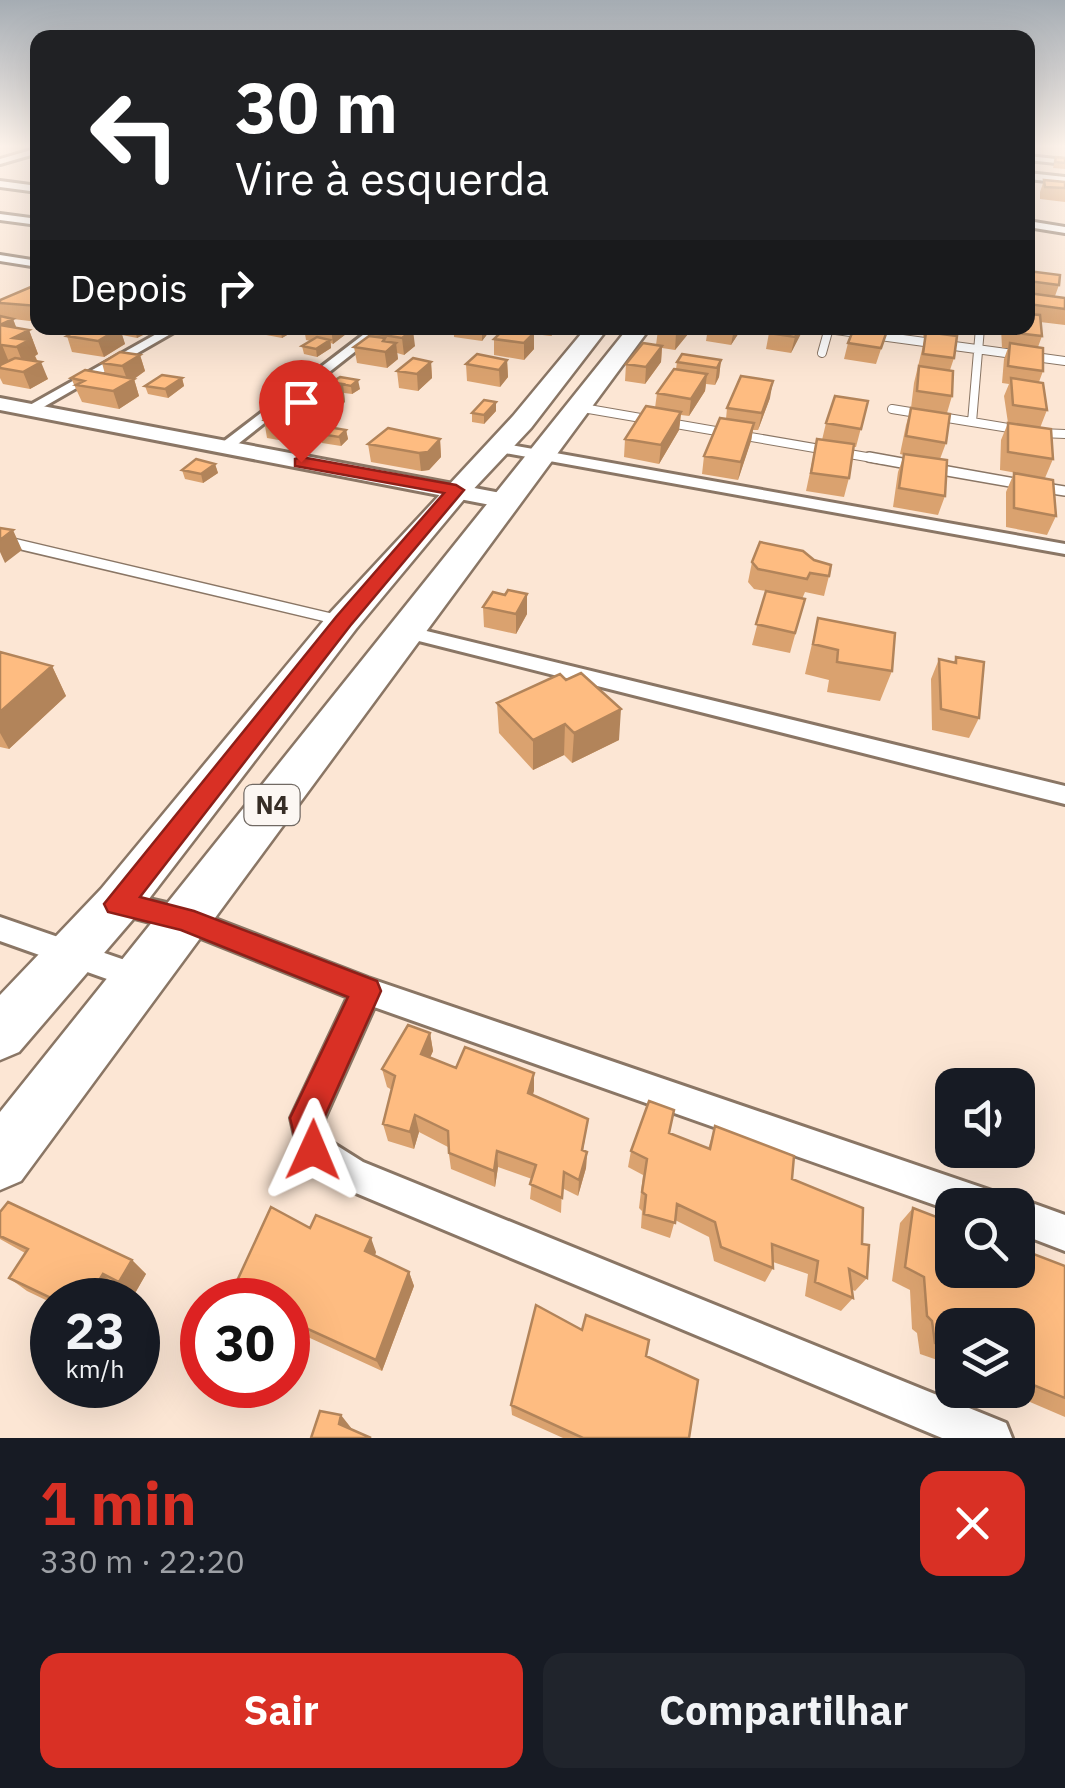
<!DOCTYPE html>
<html lang="pt">
<meta charset="utf-8">
<style>
body{margin:0;font-family:"IBM Plex Sans",sans-serif;background:#20242c;color:#f1f3f6;height:100vh;display:flex;flex-direction:column;font-size:38px;white-space:nowrap}
*{box-sizing:border-box;margin:0}
p{font-size:32px;color:#9ea1a6}
.icon{flex:none;width:55px;height:55px;fill:none;stroke:currentColor;stroke-width:2;stroke-linecap:round;stroke-linejoin:round}
.map{position:relative;height:1438px;overflow:hidden}
.details{display:flex;flex-direction:column;background:#171b24;flex:1}
.details>*{flex:none}
.hud{position:absolute;left:30px;top:30px;width:1005px;height:305px;border-radius:20px;box-shadow:0 10px 40px #0002;background:#202124;color:#fff;overflow:hidden}
.fabs{position:absolute;left:935px;top:1068px;display:grid;gap:20px}
.fabs a{display:grid;place-items:center;width:100px;height:100px;border-radius:20px;background:#171b24;box-shadow:0 10px 40px #0002;font-size:50px}
.speed{position:absolute;left:30px;top:1278px;display:flex;gap:20px;font-size:50px;font-weight:700;text-align:center}
.speed>*{display:grid;place-content:center;width:130px;height:130px;border-radius:50%;background:#171b24;box-shadow:0 10px 40px #0002;line-height:1}
.speed small{font-size:25px;font-weight:400}
.speed .limit{border:15px solid #d22;background:#fff;color:#111}
.pin{position:absolute;display:grid;place-items:center;width:85px;height:85px;color:#fff;margin:-102px -42px;border-radius:50% 50% 50% 0;rotate:-45deg;box-shadow:0 0 10px #0007}
.pin .icon{rotate:45deg}
.me{position:absolute;width:110px;margin:-55px;rotate:1deg;stroke-linejoin:round;filter:drop-shadow(0 0 8px #0008)}
.turn{display:flex;align-items:center;gap:35px;height:210px;padding:0 40px;font-size:45px}
.turn .icon{width:130px;height:130px;stroke-width:2.5}
.turn b{display:block;font-size:70px;line-height:85px}
.then{display:flex;align-items:center;height:95px;padding:0 40px;background:#0003;gap:20px;font-size:38px}
.round{display:grid;place-items:center;flex:none;width:105px;height:105px;border-radius:20px;background:#20242c}
.headline{display:flex;align-items:center;justify-content:space-between;height:170px;padding:0 40px}
h1{font-size:60px;font-weight:700;line-height:75px;color:#d93025}
.action{display:flex;gap:20px;margin-top:auto;padding:20px 40px}
.action a{flex:1;height:115px;border-radius:20px;background:#d93025;color:#fff;font-size:40px;font-weight:700;line-height:115px;text-align:center}
.action a+a{background:#20242c;color:#f1f3f6}
.map>svg:first-child{display:block}
.lines{fill:none;stroke-linecap:round;stroke-linejoin:round}
.lane-far2-casing{stroke:#8a7665;stroke-width:8}
.lane-far1-casing{stroke:#8a7665;stroke-width:10}
.lane-casing{stroke:#8a7665;stroke-width:12}
.street-casing{stroke:#8a7665;stroke-width:6}
.secondary-casing{stroke:#8a7665;stroke-width:6}
.highway-casing{stroke:#8a7665;stroke-width:5}
.lane-far2{stroke:#fff;stroke-width:5}
.lane-far1{stroke:#fff;stroke-width:8}
.lane{stroke:#fff;stroke-width:9}
.street{fill:#fff;fill-rule:evenodd}
.secondary{fill:#fff;fill-rule:evenodd}
.highway{fill:#fff;fill-rule:evenodd}
.wall{fill:#daa26f}
.shaded-wall{fill:#b2845a}
.building{fill:#febc81;stroke:#b2845a;stroke-width:2.5}
.route{fill:#d93025;stroke:#8d1f18;stroke-width:2.5}
.labels{text-anchor:middle;stroke-width:8;stroke-linejoin:round;paint-order:stroke}
.shield{fill:#fcf7f3;stroke:#716a64;stroke-width:2.5}
.shield-label{font-size:25px;font-weight:bold;fill:#362d26}
</style>
<div class="map">
<svg width="1065" height="1438" viewBox="0 0 1065 1438">
<rect width="100%" height="100%" fill="#fce6d4"/>
<g class="lines">
<g class="lane-far2-casing">
<path id="lane-far2" d="M821 328 838 330"/>
</g>
<g class="lane-far1-casing">
<path id="lane-far1" d="M821 328 1065 361
M980 328 972 422 1021 430
M822 353 829 328
M577 407 884 460
M892 409 972 422
M1040 433 1065 434"/>
</g>
<g class="lane-casing">
<path id="lane" d="M869 457 913 465
M936 469 1021 484
M1039 487 1065 491
M0 540 339 620"/>
</g>
<g class="street-casing">
<path id="street" d="M38 148V153L0 164V159Z
M1028 156 1065 160V164L1028 160Z
M1028 173 1065 177V183L1028 179Z
M0 181 38 186V192L0 187Z
M0 214 38 219V225L0 220Z
M1028 221 1065 227V233L1028 227Z
M0 255 38 261V267L0 261Z
M167 328H181L33 413 21 410Z
M372 328H385L229 451H219V445Z
M499 443 1065 544V554L494 451V445Z
M406 626 1065 786V804L399 636 396 632Z
M118 892 184 907 368 978 998 1193 1004 1205H952V1211L374 1007 324 1119 328 1140 363 1162 1006 1423 1012 1438H942L339 1186 301 1162 291 1118 348 997 181 930 108 911 104 903 108 895Z
M0 917 148 968 153 977 148 986 138 990 0 941Z
M1018 1198 1065 1215V1251L1018 1233V1205H1005Z"/>
</g>
<g class="secondary-casing">
<path id="secondary" d="M0 398 506 494 518 501 506 508 0 410Z"/>
</g>
<g class="highway-casing">
<path id="highway" d="M586 328H608L531 428 466 497 356 629 135 917 19 1052 0 1060V995L101 889 330 613 513 416Z
M628 328H650L21 1181 0 1190V1112Z"/>
</g>
<use href="#lane-far2" class="lane-far2"/>
<use href="#lane-far1" class="lane-far1"/>
<use href="#lane" class="lane"/>
<use href="#street" class="street"/>
<use href="#secondary" class="secondary"/>
<use href="#highway" class="highway"/>
</g>
<path class="wall" d="M1056 157 1065 158V169L1053 168Z
M1044 180 1065 182V202L1040 199V192Z
M1028 271 1059 285 1055 296 1065 298V325L1040 322 1042 336 1038 347 1043 371 1039 382 1047 410 1040 428 1053 459 1045 478 1000 470 1001 440 1008 423 1004 396 1009 384 1002 383 1004 359 1008 348H1002L1001 328H1028Z
M38 284V322L13 319 16 327 15 328 29 330 38 354 35 356 48 379 30 389 3 384 0 378V300Z
M119 328H157L137 338 122 335 125 344 104 357 72 352 67 336Z
M260 328H299L282 338 261 334Z
M304 328H345L346 334 333 344 331 343V348L317 357 304 354 302 346 311 341 306 340Z
M399 328 415 346 404 355 397 353 398 359 387 368 357 363 354 347 372 336 371 333Z
M454 328H558L551 336 534 334V349L524 360 494 355V339L503 330 492 328 482 341 454 337Z
M708 328H742L731 345 706 341Z
M772 328H803L791 353 766 349 769 333Z
M888 328 876 364 844 359 848 343Z
M925 328H960L956 339 954 358 950 370 952 396 947 413 946 443 940 459 945 496 938 515 893 507 898 472 904 455 900 454 906 425 911 408 914 383 925 337H923Z
M658 330 688 334 675 350 662 348 661 362 645 384 625 381 626 364 656 345Z
M140 355 145 371 134 379 139 396 119 409 82 402 71 378 105 374 102 363Z
M507 360 508 377 500 387 467 381 466 364Z
M721 360 719 377 715 385 706 384 705 391 689 416 681 415 679 430 659 464 624 457 625 439 655 408 657 393 676 369 677 362Z
M431 362 432 378 418 391 399 388 397 371Z
M340 377 360 389 352 394 344 393 345 402 337 408 338 417 327 427 310 424 312 436 302 444 267 438 264 420 297 416 295 405 298 403 295 389 332 383Z
M182 378 184 386 168 398 148 394 145 386Z
M770 398 758 430H753L751 441 738 480 702 474 704 456 726 419 727 408Z
M868 401 856 447H854L849 478 844 497 806 491 817 439 822 440 826 423Z
M496 411 484 424 472 422V413Z
M346 430 348 439 341 446 322 443 320 434Z
M440 439 441 457 429 470 421 471 371 462 368 444Z
M215 464 218 473 203 483 185 479 182 470Z
M1014 473 1056 516 1047 535 1006 527V492Z
M752 562 829 576 824 596 805 592 802 599H805L790 653 752 645 766 591 754 589 748 582Z
M527 594V614L516 634 484 627 483 607 505 595Z
M818 618 892 671 880 701 827 692 829 680 805 674Z
M0 652 52 666 66 696 9 749 0 747Z
M956 657 979 718 969 738 932 730 931 679 939 659 954 662Z
M497 703 619 740 572 763 564 755 533 770 499 733Z
M430 1033 433 1051 430 1057 456 1068 534 1073 533 1095 588 1119 583 1151 587 1152 586 1168 578 1196 562 1188 561 1213 530 1199 532 1179 498 1167 495 1187 451 1169 448 1147 419 1132 414 1149 388 1141 383 1124 392 1090 387 1087 382 1069Z
M715 1126 792 1179 862 1244 867 1278 855 1291 851 1289 853 1298 841 1311 805 1296 808 1274 773 1262V1268L765 1282 714 1261 709 1237 675 1220 670 1238 641 1228 642 1211 639 1208 643 1175 628 1167 631 1151 669 1133 708 1149Z
M913 1208 942 1246 952 1270 1065 1266V1417L1007 1392 1006 1390H1018V1325H952V1365L920 1354 917 1333 912 1329 910 1290 892 1281 900 1223Z
M0 1212 132 1260 146 1274 134 1295 118 1288 111 1300H52V1303L27 1291 9 1278 25 1253 0 1239Z
M310 1228 376 1252 375 1256 409 1272 414 1286 382 1371 288 1328V1300H236L231 1294Z
M582 1330 689 1438H563L512 1415 511 1405Z"/>
<path class="shaded-wall" d="M13 319 16 327 3 334 0 325Z
M120 328 125 344 104 357 98 341Z
M139 328H157L137 338 135 330Z
M280 328H299L282 338Z
M331 328H345L346 334 333 344Z
M482 328H492L482 341Z
M551 328H558L551 336Z
M682 328H689L688 334 675 350 676 333Z
M734 328H742L731 345 734 329Z
M800 328H803L802 332 791 353 795 337Z
M29 330 38 354 35 356 38 364 41 362 48 379 30 389 23 372 26 371 13 338Z
M413 330 415 346 404 355 402 338Z
M534 333V349L524 360V343Z
M385 338 387 351 396 343 398 359 387 368 383 341Z
M330 340 331 348 317 357 316 349Z
M2 345 12 369 0 368V346Z
M662 346 661 362 645 384 646 367Z
M140 355 145 371 134 379 139 396 119 409 113 391 128 382 122 366Z
M507 360 508 377 500 387 499 370Z
M721 360 719 377 715 385 717 368Z
M431 362 432 378 418 391 417 374Z
M707 374 705 391 689 416 691 399Z
M182 378 184 386 168 398 165 389Z
M358 380 360 389 352 394 351 386Z
M773 381 770 398 758 430 762 413Z
M343 384 345 402 337 408 338 417 327 427 324 409 330 404 328 395Z
M496 402V411L484 424V415Z
M681 412 679 430 659 464 661 445Z
M309 418 312 436 302 444 299 426Z
M754 423 751 441 738 480 741 462Z
M346 430 348 439 341 446 339 437Z
M440 439 441 457 429 470 421 471 419 453Z
M215 464 218 473 203 483 201 474Z
M13 530 22 550 5 563 0 552V540Z
M527 594V614L516 634V614Z
M52 666 66 696 9 749 0 733V712Z
M621 709 619 740 572 763 574 733Z
M565 724 564 755 533 770V740Z
M430 1033 433 1051 424 1072 421 1054Z
M534 1073V1091L528 1111V1093Z
M415 1115 419 1132 414 1149 410 1132Z
M497 1151 498 1167 495 1187 494 1171Z
M587 1152 586 1168 578 1196 579 1180Z
M371 1238 376 1252 371 1265 365 1251Z
M132 1260 146 1274 134 1295 119 1282Z
M409 1272 414 1286 382 1371 376 1360Z
M103 1274 118 1288 111 1300H87Z
M341 1415 352 1429 339 1424Z"/>
<path class="building" d="M1056 157 1065 158V163L1055 162Z
M1044 180 1065 182V188L1045 187Z
M1028 271 1060 275 1059 285 1028 281Z
M38 284V296L34 298 38 299V306L0 303V300Z
M1028 293 1065 298V309L1028 304Z
M1028 314 1040 315 1042 336 1008 332V328H1028Z
M0 316 13 319 0 325Z
M0 325 29 330 13 338 29 340 16 347 2 345 0 346Z
M82 328H120L98 341 67 336Z
M379 328H399L413 330 402 338 371 333Z
M660 328H682L676 333 658 330Z
M772 328H800L795 337 769 333Z
M854 328H888L881 348 848 343Z
M504 329 534 333 524 343 494 339Z
M926 332 957 336 954 358 923 354Z
M369 336 385 338 383 341 396 343 386 352 354 347Z
M317 337 330 340 316 349 302 346Z
M643 343 662 346 646 367 626 364Z
M1010 343 1043 348V371L1008 366Z
M120 352 140 355 122 366 102 363Z
M477 354 507 360 499 370 466 364Z
M682 354 721 360 717 368 677 362Z
M15 358 41 362 23 372 0 368V365Z
M413 358 431 362 417 374 397 371Z
M919 366 953 371 952 396 917 391Z
M674 369 707 374 691 399 657 393Z
M85 370 134 379 113 391 76 385 84 381 71 378Z
M162 375 182 378 165 389 145 386Z
M741 376 773 381 762 413 727 408Z
M340 377 358 380 351 386 332 382Z
M1011 378 1043 383 1047 410 1013 405Z
M308 379 343 384 328 395 295 389Z
M309 395 335 399 324 409 295 405Z
M835 396 868 401 861 429 826 423Z
M484 400 496 402 484 415 472 413Z
M646 406 681 412 661 445 625 439Z
M911 408 950 414 946 443 906 436Z
M274 411 309 418 299 426 264 420Z
M720 418 754 423 741 462 704 456Z
M1008 423 1051 429 1053 459 1008 452Z
M328 427 346 430 339 437 320 434Z
M388 428 440 439 428 452 419 453 368 444Z
M817 439 854 444 849 478 811 473Z
M904 454 947 460 945 496 899 488Z
M196 459 215 464 201 474 182 470Z
M1014 473 1053 480 1056 516 1014 508Z
M0 528 13 530 0 540Z
M760 542 803 551 814 560 831 565 829 576 810 573 807 579 758 569 752 562Z
M508 590 527 594 516 614 483 607 493 592 505 595Z
M766 591 805 599 795 633 756 624Z
M818 618 895 633 892 671 837 662 838 650 813 644Z
M0 652 52 666 0 712Z
M956 657 984 662 979 718 941 709 939 659 956 663Z
M581 673 621 709 574 733 565 724 533 740 497 703 560 674 566 680Z
M408 1025 430 1033 421 1054 456 1068 465 1047 534 1073 528 1093 588 1119 582 1150 587 1152 579 1180 564 1172 562 1198 530 1184 536 1165 497 1151 494 1171 449 1153 448 1131 415 1115 410 1132 383 1124 395 1076 382 1069Z
M649 1101 674 1110 669 1133 710 1149 715 1126 794 1156 792 1179 863 1208 862 1244 869 1245 867 1278 849 1269 853 1298 815 1282 818 1261 772 1244 773 1268 721 1247 715 1222 677 1204 675 1223 644 1214 646 1195 642 1192 647 1159 631 1151Z
M8 1202 132 1260 119 1282 103 1274 87 1300H55L9 1278 28 1249 0 1236V1212Z
M271 1207 310 1228 316 1215 371 1238 365 1251 409 1272 376 1360 288 1320V1300H244L231 1294Z
M913 1208 942 1219V1246L952 1250V1270H1018V1248L1065 1266V1398L1026 1382 1018 1363V1325H952V1348L935 1343 932 1321 927 1316 924 1277 905 1267Z
M536 1305 582 1330 586 1315 649 1340 646 1356 698 1380 689 1438H583L511 1405Z
M320 1411 341 1415 339 1424 371 1438H311Z"/>
<linearGradient id="sky" x2="0" y2="1"><stop stop-color="#a5acb3"/><stop offset="0.42" stop-color="#fef4ec"/><stop offset="1" stop-color="#fef4ec" stop-opacity="0"/></linearGradient>
<rect width="1065" height="348" fill="url(#sky)"/>
<path class="route" d="M301 457 456 485 464 490 350 626 140 897 194 911 377 981 381 991 324 1118 330 1150 325 1163 313 1168 301 1163 290 1118 348 997 181 930 108 912 104 904 336 617 444 493 295 466V459Z"/>
<g class="labels">
<rect class="shield" x="244.5" y="785" width="55" height="40" rx="8"/>
<g class="shield-label">
<text x="272" y="814">N4</text>
</g>
</g>
</svg>
<div class="fabs">
<a><svg class="icon" aria-label="sound" viewBox="0 0 24 24"><path d="M4 9h4l5-4v14l-5-4H4zM17 9q2 3 0 6"/></svg></a>
<a><svg class="icon" aria-label="search" viewBox="0 0 24 24"><circle cx="10" cy="10" r="6"/><path d="M15 15l6 6"/></svg></a>
<a><svg class="icon" aria-label="layers" viewBox="0 0 24 24"><path d="M12 4l9 5-9 5-9-5zM3 14l9 5 9-5"/></svg></a>
</div>
<div class="speed"><div>23<small>km/h</small></div><div class="limit">30</div></div>
<div class="pin" style="left:301px;top:462px;background:#d93025"><svg class="icon" aria-label="arrive" viewBox="0 0 24 24"><path d="M6 21V4h12l-3 4 3 4H6"/></svg></div>
<svg class="me" style="left:313px;top:1150px" viewBox="-20 -20 40 40"><path d="M0-17L14 15 0 8-14 15z" fill="#d93025" stroke="#fff" stroke-width="4"/></svg>
<div class="hud">
<div class="turn"><svg class="icon" aria-label="left" viewBox="0 0 24 24"><path d="M17 20v-9H6M10 6l-5 5 5 5"/></svg><div><b>30 m</b>Vire à esquerda</div></div>
<div class="then">Depois<svg class="icon" aria-label="right" viewBox="0 0 24 24"><path d="M7 20v-9h11M14 6l5 5-5 5"/></svg></div>
</div>
</div>
<section class="details">
<div class="headline"><div><h1>1 min</h1><p>330 m · 22:20</p></div><a class="round" style="background:#d93025;color:#fff"><svg class="icon" aria-label="close" viewBox="0 0 24 24"><path d="M6 6l12 12M18 6L6 18"/></svg></a></div>
<div class="action"><a>Sair</a><a>Compartilhar</a></div>
</section>
